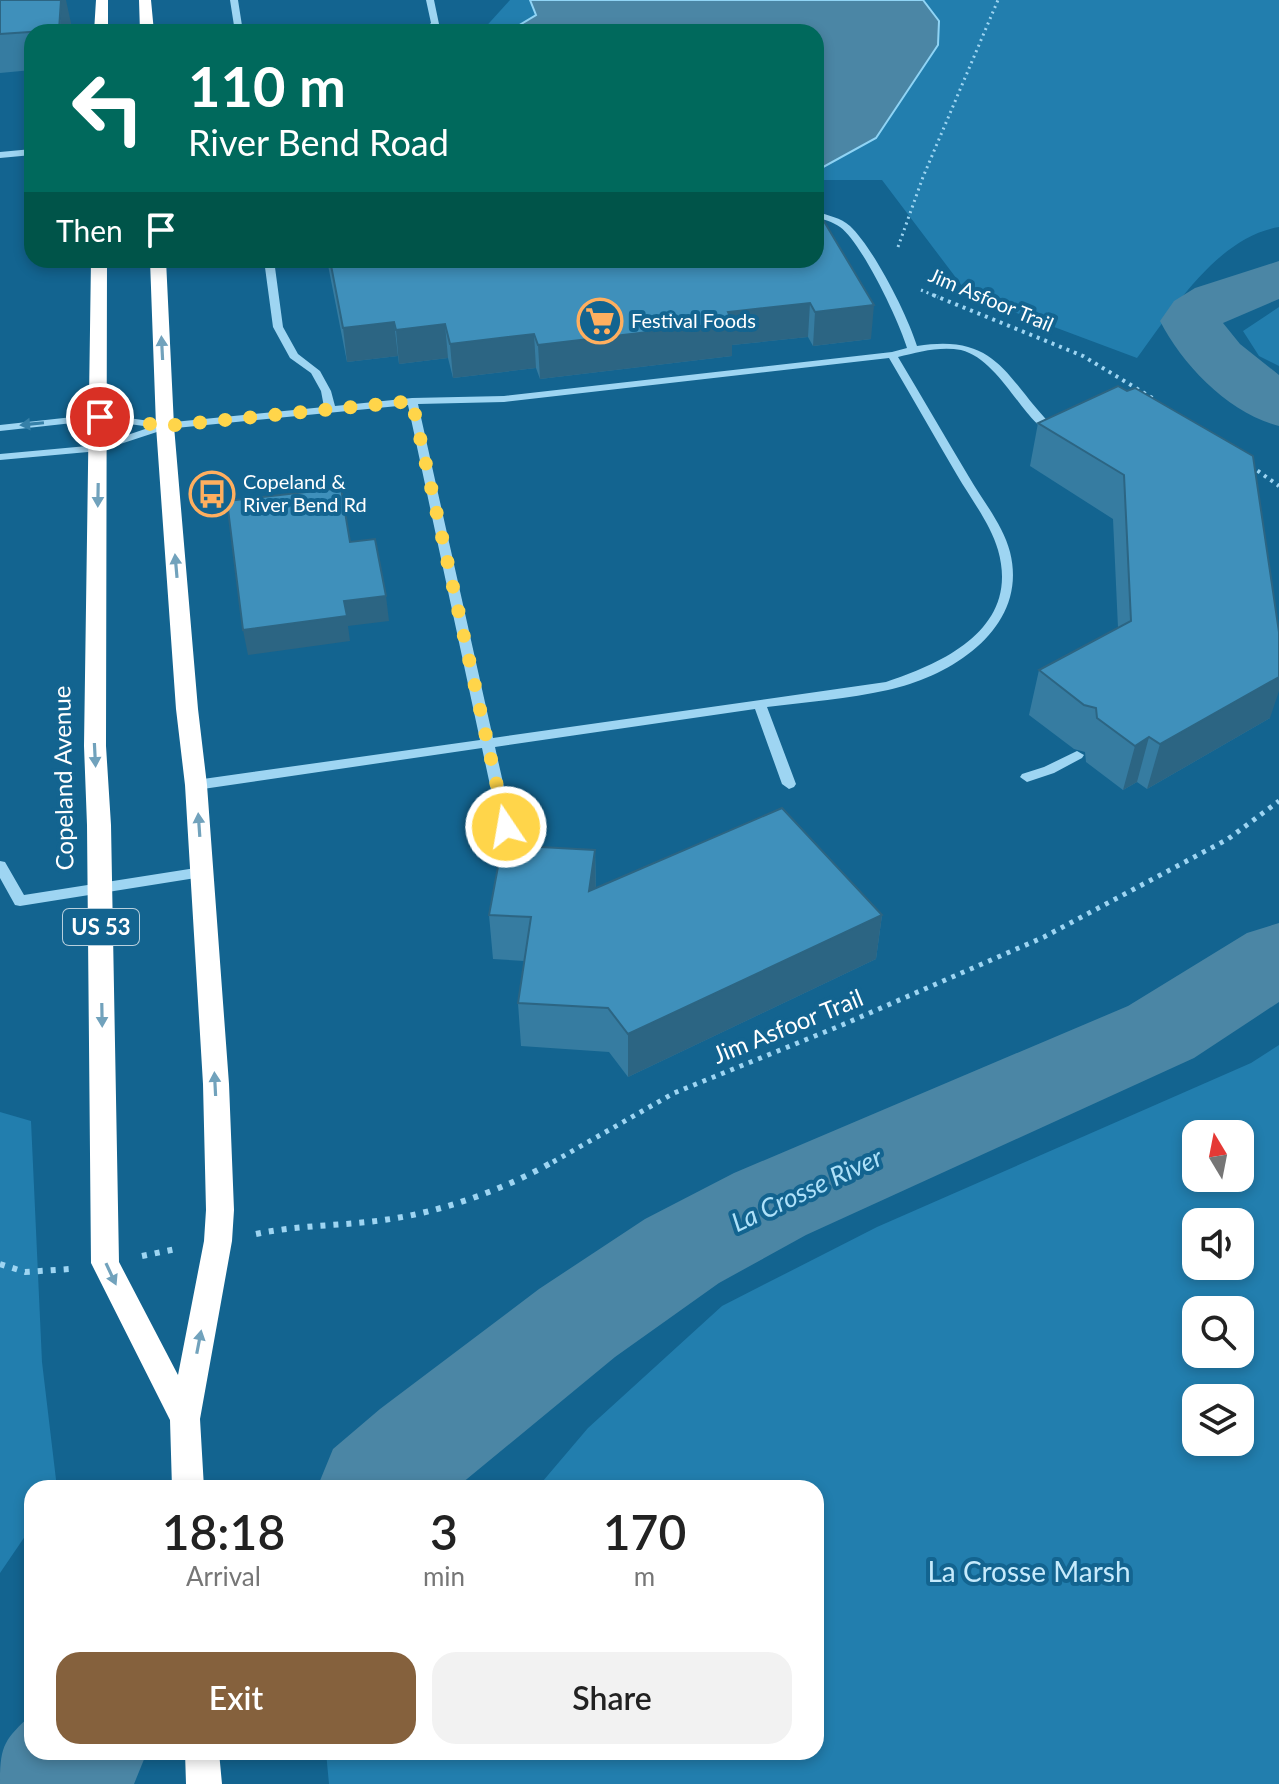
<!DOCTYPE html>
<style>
body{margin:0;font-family:Lato,sans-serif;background:#f2f2f2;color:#222;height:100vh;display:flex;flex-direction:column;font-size:30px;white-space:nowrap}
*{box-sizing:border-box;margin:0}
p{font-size:26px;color:#767676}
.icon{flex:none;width:44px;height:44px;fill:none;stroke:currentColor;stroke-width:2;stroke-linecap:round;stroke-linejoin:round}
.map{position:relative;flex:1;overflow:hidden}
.sheet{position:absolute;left:24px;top:1480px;width:800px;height:280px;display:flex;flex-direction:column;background:#fff;border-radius:24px;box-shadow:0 4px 12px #0003}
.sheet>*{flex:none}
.top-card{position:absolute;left:24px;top:24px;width:800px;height:244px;border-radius:24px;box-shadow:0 4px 12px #0003;background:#00695c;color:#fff;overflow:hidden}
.needle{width:52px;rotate:350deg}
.tools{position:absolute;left:1182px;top:1120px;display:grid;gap:16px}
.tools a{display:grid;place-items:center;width:72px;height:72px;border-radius:16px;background:#fff;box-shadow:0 4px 12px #0003;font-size:40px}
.pin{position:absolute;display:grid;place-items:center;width:68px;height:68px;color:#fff;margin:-34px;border:4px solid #fff;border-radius:50%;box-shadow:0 2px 8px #0007}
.me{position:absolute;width:88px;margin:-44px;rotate:348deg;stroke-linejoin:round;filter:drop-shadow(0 0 6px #0008)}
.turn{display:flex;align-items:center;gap:28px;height:168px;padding:0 32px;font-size:36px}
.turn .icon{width:104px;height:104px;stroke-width:2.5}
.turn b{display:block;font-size:56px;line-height:68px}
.then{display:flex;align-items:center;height:76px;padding:0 32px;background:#0003;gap:16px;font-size:30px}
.eta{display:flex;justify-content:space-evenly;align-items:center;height:136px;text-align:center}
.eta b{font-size:48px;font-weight:600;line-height:56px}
.action{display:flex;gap:16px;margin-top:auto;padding:16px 32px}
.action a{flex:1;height:92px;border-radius:24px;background:#85613d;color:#fff;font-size:32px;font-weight:600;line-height:92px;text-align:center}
.action a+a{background:#f2f2f2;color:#222}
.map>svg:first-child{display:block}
.green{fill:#227eae;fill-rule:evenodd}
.water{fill:#4b86a5;stroke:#90d4f5;stroke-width:2}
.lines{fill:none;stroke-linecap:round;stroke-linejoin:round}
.river{fill:#4b86a5;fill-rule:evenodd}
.path-far3{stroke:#9ed5f2;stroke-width:3;stroke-dasharray:2 4;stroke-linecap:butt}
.path-far2{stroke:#9ed5f2;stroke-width:4;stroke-dasharray:3 5;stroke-linecap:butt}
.path-far1{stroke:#9ed5f2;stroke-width:5;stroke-dasharray:4 6;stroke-linecap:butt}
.path{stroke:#9ed5f2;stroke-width:6;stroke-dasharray:5 8;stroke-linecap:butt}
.minor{fill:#9ed5f2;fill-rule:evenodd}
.highway{fill:#fff;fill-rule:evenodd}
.wall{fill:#367ca1}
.shaded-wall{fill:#2c6583}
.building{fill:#3f90bb;stroke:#2c6583;stroke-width:2}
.oneway{fill:#71a2bc}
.oneway2{fill:#3680a8}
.route{stroke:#ffd54a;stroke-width:14;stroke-dasharray:0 25.2}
.labels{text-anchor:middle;stroke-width:8;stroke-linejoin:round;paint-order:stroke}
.far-street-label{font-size:20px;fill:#fff;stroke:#136490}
.far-poi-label{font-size:20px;fill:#fff;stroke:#136490;text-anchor:start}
.shield{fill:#136490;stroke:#b8d0de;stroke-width:2}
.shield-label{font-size:22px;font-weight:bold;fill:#fff}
.street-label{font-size:24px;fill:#fff;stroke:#136490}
.water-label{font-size:26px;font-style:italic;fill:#aee1f9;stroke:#136490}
.near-park-label{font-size:28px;fill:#c6eafc;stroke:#136490}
</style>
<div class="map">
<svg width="1279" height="1784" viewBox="0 0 1279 1784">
<rect width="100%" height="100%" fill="#136490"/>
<path class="green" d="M510 0H1279V227C1217 237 1172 311 1137 358L969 295 882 180H816V32H481Z
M1279 307V366L1259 356 1243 331Z
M1279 1045V1784H329L326 1752H816V1488H537L588 1428 722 1306 877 1227 1251 1063ZM1196 1134H1240V1178H1196ZM1196 1222H1240V1266H1196ZM1196 1310H1240V1354H1196ZM1196 1398H1240V1442H1196Z
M0 1112 31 1121 42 1362 57 1488H32V1526L0 1573Z"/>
<path class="water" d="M530 0H923L939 21 938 45 876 138 816 171V32H508L536 15Z"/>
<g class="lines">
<path class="river" d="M1279 261V299L1223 323 1240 344 1279 375V426C1229 413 1183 366 1160 321L1174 301 1195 288Z
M1279 923V1002L1194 1058 806 1235 719 1283 615 1357 456 1488H317L333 1449 380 1409 539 1289 645 1219 734 1173 1128 1006 1247 933Z
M32 1714V1752H147L134 1784H0C0 1745 4 1740 32 1714Z"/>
<path class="path-far3" d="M898 247 923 177 998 0
M921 290 938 297"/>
<path class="path-far2" d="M933 295 1083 356 1154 399
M1251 466 1279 486"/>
<path class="path-far1" d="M553 1162 674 1093 842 1025 1044 937 1228 839 1279 801"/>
<path class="path" d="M256 1234C298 1225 341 1226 384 1220 442 1212 506 1189 556 1160
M142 1256 176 1249
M0 1264 25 1272 70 1269"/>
<path class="minor" d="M230 0H238L243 32H235Z
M426 0H434L439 24 431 32H422L431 23Z
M32 149V155L0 158V152Z
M816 212C828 215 841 218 850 226 874 249 907 314 917 346 1003 332 1007 385 1059 432L1058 434C1029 436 1003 360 961 350 940 346 918 352 898 357 922 397 945 437 969 477 983 501 1003 525 1010 552 1029 627 953 676 888 690 848 699 807 702 767 707L796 784 794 787 789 789 782 784 755 709 495 747 513 827 506 832 499 827 482 748 196 790 191 788 189 785 191 782 196 780 480 740 408 405 166 429 99 451 0 460V454L98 445 151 427 100 420 0 431V425L100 414 164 423 324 407 321 391 311 373 290 358 273 327 264 260H274L283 327 298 354 320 371 331 391 335 406 412 398 504 396 892 352 907 348C899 321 862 243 840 227 833 222 824 219 816 218ZM889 358C912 397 934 436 957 475 971 499 990 523 998 550 1020 627 947 662 886 682L493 738 418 404 504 402Z
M1077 751 1084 755 1082 758 1054 773 1027 782 1020 777 1022 774 1044 767Z
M0 861 5 862 24 895 202 867 209 872 202 877 20 906 15 905 0 878Z"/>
<path class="highway" d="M96 0H108V32H94Z
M139 0H151L154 32H140Z
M91 260H107L106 746 111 825 119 1262 178 1375 204 1241 206 1210 203 1084 185 785 176 709 156 426 150 260H166L174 426 198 709 207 785 229 1084 234 1210 232 1241 200 1419 204 1488H172L170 1420 91 1263 87 825 84 746Z
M185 1752H219L222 1784H186Z"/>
</g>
<path class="wall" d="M0 0 71 23 70 32H32V70L0 73Z
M327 260H816L871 339 813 346 808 337 732 345V356L540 379 536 368 453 378 448 358 399 364 398 356 347 362Z
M1118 386 1270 718 1147 789 1137 782 1123 790 1086 762 1085 752 1074 749 1029 715 1039 670 1118 628 1113 519 1030 466 1038 423Z
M595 850 596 888 882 915 876 959 628 1077 609 1052 521 1046 518 1003 524 961 493 959 489 915Z"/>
<path class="shaded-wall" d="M61 0H66L71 23 70 32H60Z
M810 303 808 337 732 345V356L540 379 538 345 728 312Z
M874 305 871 339 813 346 815 312Z
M394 322 398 356 347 362 343 328Z
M445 324 448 358 399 364 396 330Z
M534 334 536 368 453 378 450 344Z
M386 596 389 621 348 626 350 641 248 655 243 630 344 601Z
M1279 677V691L1270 718 1147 789 1160 744Z
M1149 737 1137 782 1123 790 1135 746Z
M595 850 596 895 589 891Z
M882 915 876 959 628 1077V1034Z"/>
<path class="building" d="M0 0H61L59 30 0 34Z
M816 208 874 305 815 312 810 303 728 312 733 322 538 345 534 334 450 344 445 324 396 330 394 322 343 328 330 260H816Z
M1118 386 1127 391 1135 388 1253 456 1279 632V677L1160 744 1149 737 1135 746 1097 718 1096 708 1084 705 1039 670 1131 621 1124 475 1038 423Z
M341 488 350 542 375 539 386 596 344 601 347 616 243 630 227 501Z
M782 808 882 915 628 1034 608 1008 518 1003 531 917 489 915 502 845 595 850 589 891Z"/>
<defs><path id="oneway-solid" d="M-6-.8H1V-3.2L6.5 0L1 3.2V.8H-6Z" transform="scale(2)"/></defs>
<g class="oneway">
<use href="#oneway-solid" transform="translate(162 348) rotate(-93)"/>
<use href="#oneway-solid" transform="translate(98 495) rotate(91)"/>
<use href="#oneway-solid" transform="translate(176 566) rotate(-95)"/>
<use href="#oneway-solid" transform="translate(95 755) rotate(87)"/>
<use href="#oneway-solid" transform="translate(199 825) rotate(-94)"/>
<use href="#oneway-solid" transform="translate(102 1015) rotate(89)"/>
<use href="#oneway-solid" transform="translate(215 1084) rotate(-93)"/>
<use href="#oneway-solid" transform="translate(111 1274) rotate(65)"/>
<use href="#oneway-solid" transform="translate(199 1342) rotate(-79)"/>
</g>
<use class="oneway2" href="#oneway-solid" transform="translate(32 424) rotate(174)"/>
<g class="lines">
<path class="route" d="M100 417 165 426 412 401 506 827"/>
</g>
<defs>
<g id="supermarket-ring" transform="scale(2.3)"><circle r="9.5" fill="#136490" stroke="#ffaf5f" stroke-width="1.5"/><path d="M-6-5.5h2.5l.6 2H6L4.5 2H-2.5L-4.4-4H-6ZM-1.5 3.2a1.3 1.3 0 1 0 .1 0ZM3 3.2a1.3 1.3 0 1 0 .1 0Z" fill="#ffaf5f"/></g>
<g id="bus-ring" transform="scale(2.3)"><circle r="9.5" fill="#136490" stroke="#ffaf5f" stroke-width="1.5"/><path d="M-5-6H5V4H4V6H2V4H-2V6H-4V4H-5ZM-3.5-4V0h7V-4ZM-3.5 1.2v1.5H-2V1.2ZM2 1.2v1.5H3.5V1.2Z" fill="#ffaf5f"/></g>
</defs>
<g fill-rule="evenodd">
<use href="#supermarket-ring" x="600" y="321"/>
<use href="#bus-ring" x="212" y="494"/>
</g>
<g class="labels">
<g class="far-street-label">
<text transform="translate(991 300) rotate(23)" y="7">Jim Asfoor Trail</text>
</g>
<g class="far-poi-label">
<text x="631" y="328">Festival Foods</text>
<text x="243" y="489">Copeland &amp;<tspan x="243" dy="23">River Bend Rd</tspan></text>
</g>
<rect class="shield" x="63" y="909" width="76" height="36" rx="6"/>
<g class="shield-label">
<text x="101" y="935">US 53</text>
</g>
<g class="street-label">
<text transform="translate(64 778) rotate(-91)" y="8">Copeland Avenue</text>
<text transform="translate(788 1027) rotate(-22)" y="8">Jim Asfoor Trail</text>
</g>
<g class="water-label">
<text transform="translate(807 1190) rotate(-25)" y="9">La Crosse River</text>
</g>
<g class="near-park-label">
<text x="1029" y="1582">La Crosse Marsh</text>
</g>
</g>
</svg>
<div class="tools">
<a><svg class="needle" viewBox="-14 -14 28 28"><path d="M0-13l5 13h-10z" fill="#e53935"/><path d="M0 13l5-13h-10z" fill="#767676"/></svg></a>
<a><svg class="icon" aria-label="sound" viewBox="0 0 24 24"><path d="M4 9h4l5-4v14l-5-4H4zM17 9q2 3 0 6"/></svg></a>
<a><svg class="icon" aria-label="search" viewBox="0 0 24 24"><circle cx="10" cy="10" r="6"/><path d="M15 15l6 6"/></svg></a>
<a><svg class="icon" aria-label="layers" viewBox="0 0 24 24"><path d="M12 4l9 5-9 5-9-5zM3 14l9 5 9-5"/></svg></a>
</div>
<div class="pin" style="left:100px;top:417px;background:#d93025"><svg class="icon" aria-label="arrive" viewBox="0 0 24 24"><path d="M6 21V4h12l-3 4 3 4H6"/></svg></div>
<svg class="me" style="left:506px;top:827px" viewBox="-20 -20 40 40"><circle r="17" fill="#ffd54a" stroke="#fff" stroke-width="3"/><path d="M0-11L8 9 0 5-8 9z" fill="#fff"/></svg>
<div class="top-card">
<div class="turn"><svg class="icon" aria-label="left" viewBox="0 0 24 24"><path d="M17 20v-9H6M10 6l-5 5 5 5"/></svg><div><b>110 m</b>River Bend Road</div></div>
<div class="then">Then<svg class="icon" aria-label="arrive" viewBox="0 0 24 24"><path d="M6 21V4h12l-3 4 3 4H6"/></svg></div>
</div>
<section class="sheet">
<div class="eta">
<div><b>18:18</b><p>Arrival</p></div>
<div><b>3</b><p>min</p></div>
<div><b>170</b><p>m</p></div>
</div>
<div class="action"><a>Exit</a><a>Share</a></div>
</section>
</div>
